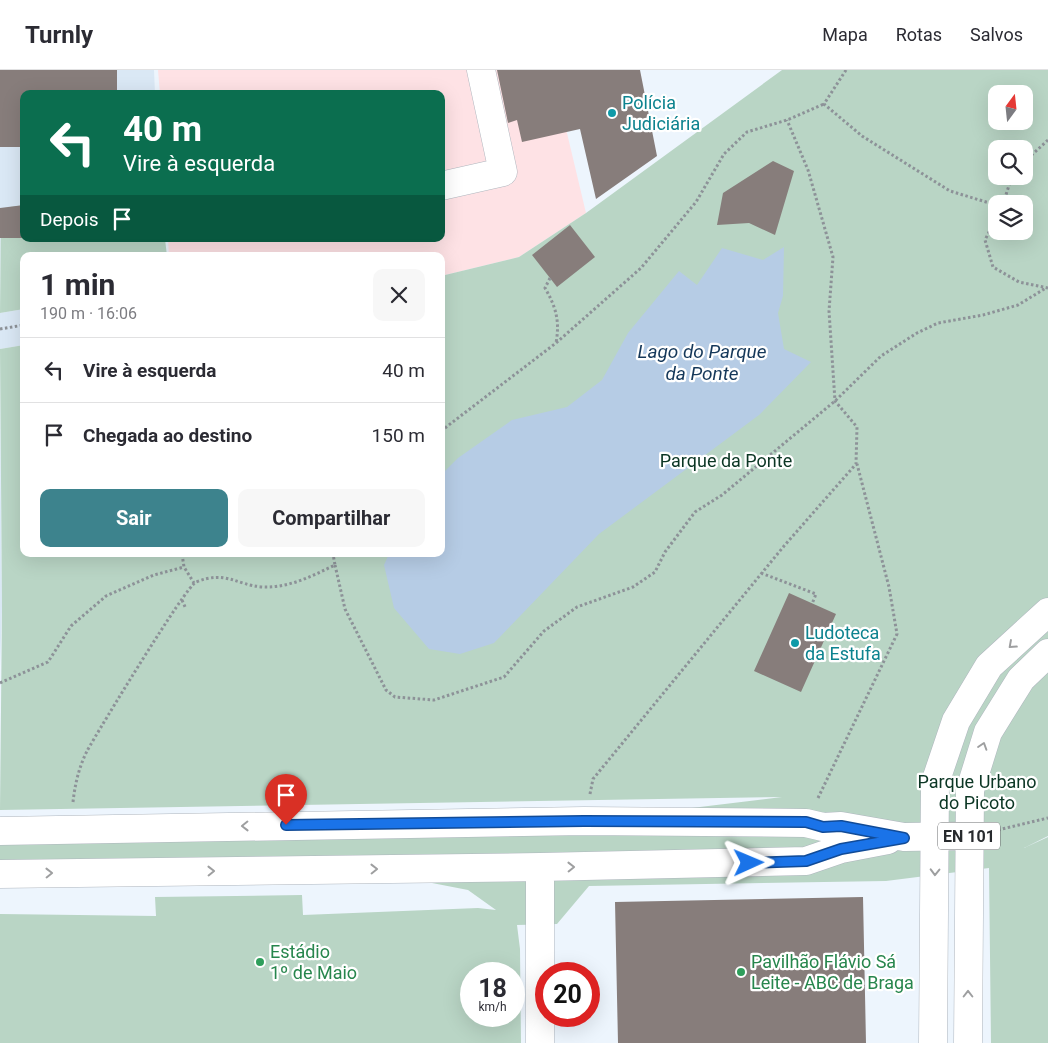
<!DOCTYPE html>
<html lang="pt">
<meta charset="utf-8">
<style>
body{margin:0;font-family:Roboto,sans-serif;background:#f7f7f7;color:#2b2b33;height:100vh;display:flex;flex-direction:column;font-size:19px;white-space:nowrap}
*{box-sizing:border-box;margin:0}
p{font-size:16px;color:#7c7c81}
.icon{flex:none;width:28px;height:28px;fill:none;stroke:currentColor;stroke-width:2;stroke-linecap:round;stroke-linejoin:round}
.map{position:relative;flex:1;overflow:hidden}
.sheet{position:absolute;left:20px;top:182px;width:425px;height:305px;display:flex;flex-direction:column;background:#fff;border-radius:10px;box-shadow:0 5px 20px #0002}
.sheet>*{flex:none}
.banner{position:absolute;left:20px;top:20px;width:425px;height:152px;border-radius:10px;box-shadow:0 5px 20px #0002;background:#0b6e4f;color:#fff;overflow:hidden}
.needle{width:32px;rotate:15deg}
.controls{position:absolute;left:988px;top:15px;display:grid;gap:10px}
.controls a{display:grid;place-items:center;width:45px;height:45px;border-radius:10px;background:#fff;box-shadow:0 5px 20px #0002;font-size:25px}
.speed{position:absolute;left:460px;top:892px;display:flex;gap:10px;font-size:25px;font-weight:700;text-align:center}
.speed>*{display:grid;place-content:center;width:65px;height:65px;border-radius:50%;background:#fff;box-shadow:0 5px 20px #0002;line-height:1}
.speed small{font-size:12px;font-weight:400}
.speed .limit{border:8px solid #d22;background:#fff;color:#111}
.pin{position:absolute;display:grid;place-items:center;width:42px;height:42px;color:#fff;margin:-51px -21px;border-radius:50% 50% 50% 0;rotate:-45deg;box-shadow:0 0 5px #0007}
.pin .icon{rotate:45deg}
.me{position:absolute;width:55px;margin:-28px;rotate:89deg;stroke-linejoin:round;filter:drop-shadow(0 0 4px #0008)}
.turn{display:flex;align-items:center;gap:18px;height:105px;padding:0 20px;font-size:22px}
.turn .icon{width:65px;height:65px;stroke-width:2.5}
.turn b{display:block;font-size:35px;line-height:42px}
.then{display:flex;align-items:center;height:48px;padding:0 20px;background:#0003;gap:10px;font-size:19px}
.round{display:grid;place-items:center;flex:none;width:52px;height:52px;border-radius:10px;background:#f7f7f7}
.head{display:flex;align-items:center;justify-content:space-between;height:85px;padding:0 20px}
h1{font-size:30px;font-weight:700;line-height:38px}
.primary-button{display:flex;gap:10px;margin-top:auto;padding:10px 20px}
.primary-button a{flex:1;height:58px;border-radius:10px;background:#3d838d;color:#fff;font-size:20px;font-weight:700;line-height:58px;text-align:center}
.primary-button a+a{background:#f7f7f7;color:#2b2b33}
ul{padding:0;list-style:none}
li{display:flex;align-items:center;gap:15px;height:65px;padding:0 20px;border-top:1px solid #e1e1e2}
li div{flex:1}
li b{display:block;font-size:19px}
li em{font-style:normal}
header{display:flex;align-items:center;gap:30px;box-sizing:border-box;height:70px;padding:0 25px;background:#fff;border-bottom:1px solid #e1e1e2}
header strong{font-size:24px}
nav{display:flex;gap:28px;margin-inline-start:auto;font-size:18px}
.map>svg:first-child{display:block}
.built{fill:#dae8f5}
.industrial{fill:#fee2e5}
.green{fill:#b9d5c5;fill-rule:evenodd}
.water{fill:#b6cce5}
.building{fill:#877d7b}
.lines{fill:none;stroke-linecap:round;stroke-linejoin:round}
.minor-casing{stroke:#afb6be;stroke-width:29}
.major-casing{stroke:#afb6be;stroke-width:29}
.path{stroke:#8d9298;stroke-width:3;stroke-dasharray:2.5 2.5;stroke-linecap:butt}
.minor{stroke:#fff;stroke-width:28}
.major{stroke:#fff;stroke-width:28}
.oneway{stroke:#9e9fa0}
.route-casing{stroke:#114b97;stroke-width:12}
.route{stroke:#1a73e8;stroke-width:9}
.culture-dot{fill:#0f9aa8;stroke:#fff;stroke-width:2}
.leisure-dot{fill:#2e9e5b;stroke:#fff;stroke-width:2}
.labels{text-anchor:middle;stroke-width:4.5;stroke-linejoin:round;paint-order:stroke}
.shield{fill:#fff;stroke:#686a6c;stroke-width:1}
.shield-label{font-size:16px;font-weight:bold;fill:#272a2d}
.culture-label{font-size:18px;fill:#0d838f;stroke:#fff;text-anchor:start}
.park-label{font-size:18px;fill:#0b3624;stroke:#fff}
.leisure-label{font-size:18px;fill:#27864d;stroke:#fff;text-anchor:start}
.water-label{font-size:19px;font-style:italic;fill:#15385a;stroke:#fff}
</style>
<header>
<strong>Turnly</strong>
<nav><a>Mapa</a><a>Rotas</a><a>Salvos</a></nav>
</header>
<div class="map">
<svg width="1048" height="973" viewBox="0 0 1048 973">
<rect width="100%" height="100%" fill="#edf5fd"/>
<path class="built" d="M0 0H154L155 24H24V135L11 137 1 142 0 217Z
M24 239V275L0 279V243Z
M0 331 2 538 0 596Z"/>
<path class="industrial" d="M158 0H552L586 143 519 187 441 206V186H169L168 169H441V24H160Z"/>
<path class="green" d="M782 0H1048V766L1024 778 1048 767V973H991L989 798 886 811 589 816 557 854 517 855 520 879 521 973H0V844L156 846 155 827 302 825 303 845 478 838 496 840 468 820 360 799 0 804V761L584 751 782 727 0 740 2 538 0 279 24 275V484H441V206L519 187 586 143ZM996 24H1024V51H996ZM996 79H1024V106H996ZM996 134H1024V161H996ZM471 904H514V946H471Z
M24 135V169H165L167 186H24V239L0 243 1 141 10 137Z"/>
<path class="water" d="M784 177 783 226 778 243 784 279 811 292 759 345 599 464 494 573 460 584 429 579 394 538 384 495 389 484H441V405L458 388 512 350 567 337 602 310 628 263 679 201 697 215 722 178 763 190Z"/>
<path class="building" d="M0 0H117V24H24V77H0Z
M497 0H640L657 86 596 129 580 59 522 72 517 50 508 53Z
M773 91 794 101 775 165 749 153 717 155 723 123Z
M24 135V168H0V138Z
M570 155 595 187 557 217 532 185Z
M789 523 836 544 801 622 754 601Z
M863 827 866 973H618L615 832Z"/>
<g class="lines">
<g class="minor-casing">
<path id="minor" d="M441 116 503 102 481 0
M0 761 584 751 806 753 823 757 841 756 904 767 969 766
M540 797V973
M0 804 540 797 806 791 841 779 888 770"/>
</g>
<g class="major-casing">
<path id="major" d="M933 973 935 713 956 651 989 596 1048 542
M968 973 970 720 988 662 1021 609 1048 583"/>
</g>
<path class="path" d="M846 0 824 34 862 66 950 121 996 135
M1024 92 1048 70
M1003 134 1012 106
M996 148 985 170 993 197 1019 212 1048 218
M550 208 545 218C556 237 560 251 556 273
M0 259 24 255
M441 361 556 273 641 198 696 132 724 84 747 62 787 50 824 34
M182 484 184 497 194 513
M335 495 345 539 386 620 395 627 434 630 504 607 544 561 577 537 633 517 655 502 665 482 695 442 722 425 835 331 881 286 917 263 938 253 983 245 1018 235 1046 218
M761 503 816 524 812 534
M182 530 186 539
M0 613 48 592 71 556 106 526 154 505 184 497
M590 724 593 709 784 476 856 394 857 357 835 331 829 241 833 187 808 100 787 50
M818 728 897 564 889 517 857 394
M73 732C75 714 79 697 87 681 98 661 186 516 196 512 227 500 235 515 263 517 289 518 312 506 335 495L333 484
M998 760 1048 748"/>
<use href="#minor" class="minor"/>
<use href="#major" class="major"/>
</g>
<defs><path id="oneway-chevron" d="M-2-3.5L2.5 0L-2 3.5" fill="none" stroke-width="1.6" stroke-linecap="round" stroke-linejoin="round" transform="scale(1.25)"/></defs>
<g class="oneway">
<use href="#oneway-chevron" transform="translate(1012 575) rotate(138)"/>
<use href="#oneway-chevron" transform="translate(983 676) rotate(-72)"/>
<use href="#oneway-chevron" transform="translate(245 756) rotate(179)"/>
<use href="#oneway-chevron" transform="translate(571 797) rotate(-1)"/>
<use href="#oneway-chevron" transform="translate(374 799) rotate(-1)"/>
<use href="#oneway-chevron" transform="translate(211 801) rotate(-1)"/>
<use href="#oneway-chevron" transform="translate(935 802) rotate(91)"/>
<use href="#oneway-chevron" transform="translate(49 803) rotate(-1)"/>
<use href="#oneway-chevron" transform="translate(968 924) rotate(-90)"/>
</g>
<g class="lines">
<g class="route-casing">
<path id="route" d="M286 755 584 751 806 752 823 757 841 756 904 768 841 779 806 791 749 793"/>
</g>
<use href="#route" class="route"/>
</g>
<g class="culture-dot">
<circle cx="612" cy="43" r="5"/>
<circle cx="795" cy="573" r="5"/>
</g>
<g class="leisure-dot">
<circle cx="260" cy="892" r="5"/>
<circle cx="741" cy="902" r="5"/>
</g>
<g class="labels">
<rect class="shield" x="938" y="752.5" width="62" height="27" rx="4"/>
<g class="shield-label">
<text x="969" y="772">EN 101</text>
</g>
<g class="culture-label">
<text x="622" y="39">Polícia<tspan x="622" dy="21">Judiciária</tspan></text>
<text x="805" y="569">Ludoteca<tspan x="805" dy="21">da Estufa</tspan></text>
</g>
<g class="park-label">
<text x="726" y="397">Parque da Ponte</text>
<text x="977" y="718">Parque Urbano<tspan x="977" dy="21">do Picoto</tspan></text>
</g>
<g class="leisure-label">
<text x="270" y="888">Estádio<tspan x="270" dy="21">1º de Maio</tspan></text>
<text x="751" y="898">Pavilhão Flávio Sá<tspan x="751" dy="21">Leite - ABC de Braga</tspan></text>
</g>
<g class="water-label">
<text x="702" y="288">Lago do Parque<tspan x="702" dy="22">da Ponte</tspan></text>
</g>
</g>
</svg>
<div class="controls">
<a><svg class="needle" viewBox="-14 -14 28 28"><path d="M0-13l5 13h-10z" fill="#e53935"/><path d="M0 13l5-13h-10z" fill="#7c7c81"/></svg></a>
<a><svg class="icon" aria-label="search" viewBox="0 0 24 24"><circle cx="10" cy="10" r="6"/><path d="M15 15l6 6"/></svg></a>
<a><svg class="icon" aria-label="layers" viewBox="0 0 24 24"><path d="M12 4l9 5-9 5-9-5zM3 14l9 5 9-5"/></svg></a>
</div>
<div class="speed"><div>18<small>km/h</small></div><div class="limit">20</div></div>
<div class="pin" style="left:286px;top:755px;background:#d93025"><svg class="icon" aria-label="arrive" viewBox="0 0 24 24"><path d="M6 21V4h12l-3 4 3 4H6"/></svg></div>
<svg class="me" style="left:749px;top:793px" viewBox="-20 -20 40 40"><path d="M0-17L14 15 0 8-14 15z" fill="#1a73e8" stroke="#fff" stroke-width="4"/></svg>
<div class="banner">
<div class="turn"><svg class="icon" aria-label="left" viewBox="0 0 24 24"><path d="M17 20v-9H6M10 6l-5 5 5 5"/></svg><div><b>40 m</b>Vire à esquerda</div></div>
<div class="then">Depois<svg class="icon" aria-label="arrive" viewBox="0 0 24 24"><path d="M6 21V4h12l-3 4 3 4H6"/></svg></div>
</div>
<section class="sheet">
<div class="head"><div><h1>1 min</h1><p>190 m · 16:06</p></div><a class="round"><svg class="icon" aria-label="close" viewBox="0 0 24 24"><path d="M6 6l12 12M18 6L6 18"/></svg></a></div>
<ul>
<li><svg class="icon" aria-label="left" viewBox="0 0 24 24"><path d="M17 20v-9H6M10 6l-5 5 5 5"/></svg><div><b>Vire à esquerda</b></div><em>40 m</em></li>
<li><svg class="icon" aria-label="arrive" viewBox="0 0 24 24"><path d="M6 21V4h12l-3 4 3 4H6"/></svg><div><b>Chegada ao destino</b></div><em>150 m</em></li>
</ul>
<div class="primary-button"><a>Sair</a><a>Compartilhar</a></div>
</section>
</div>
